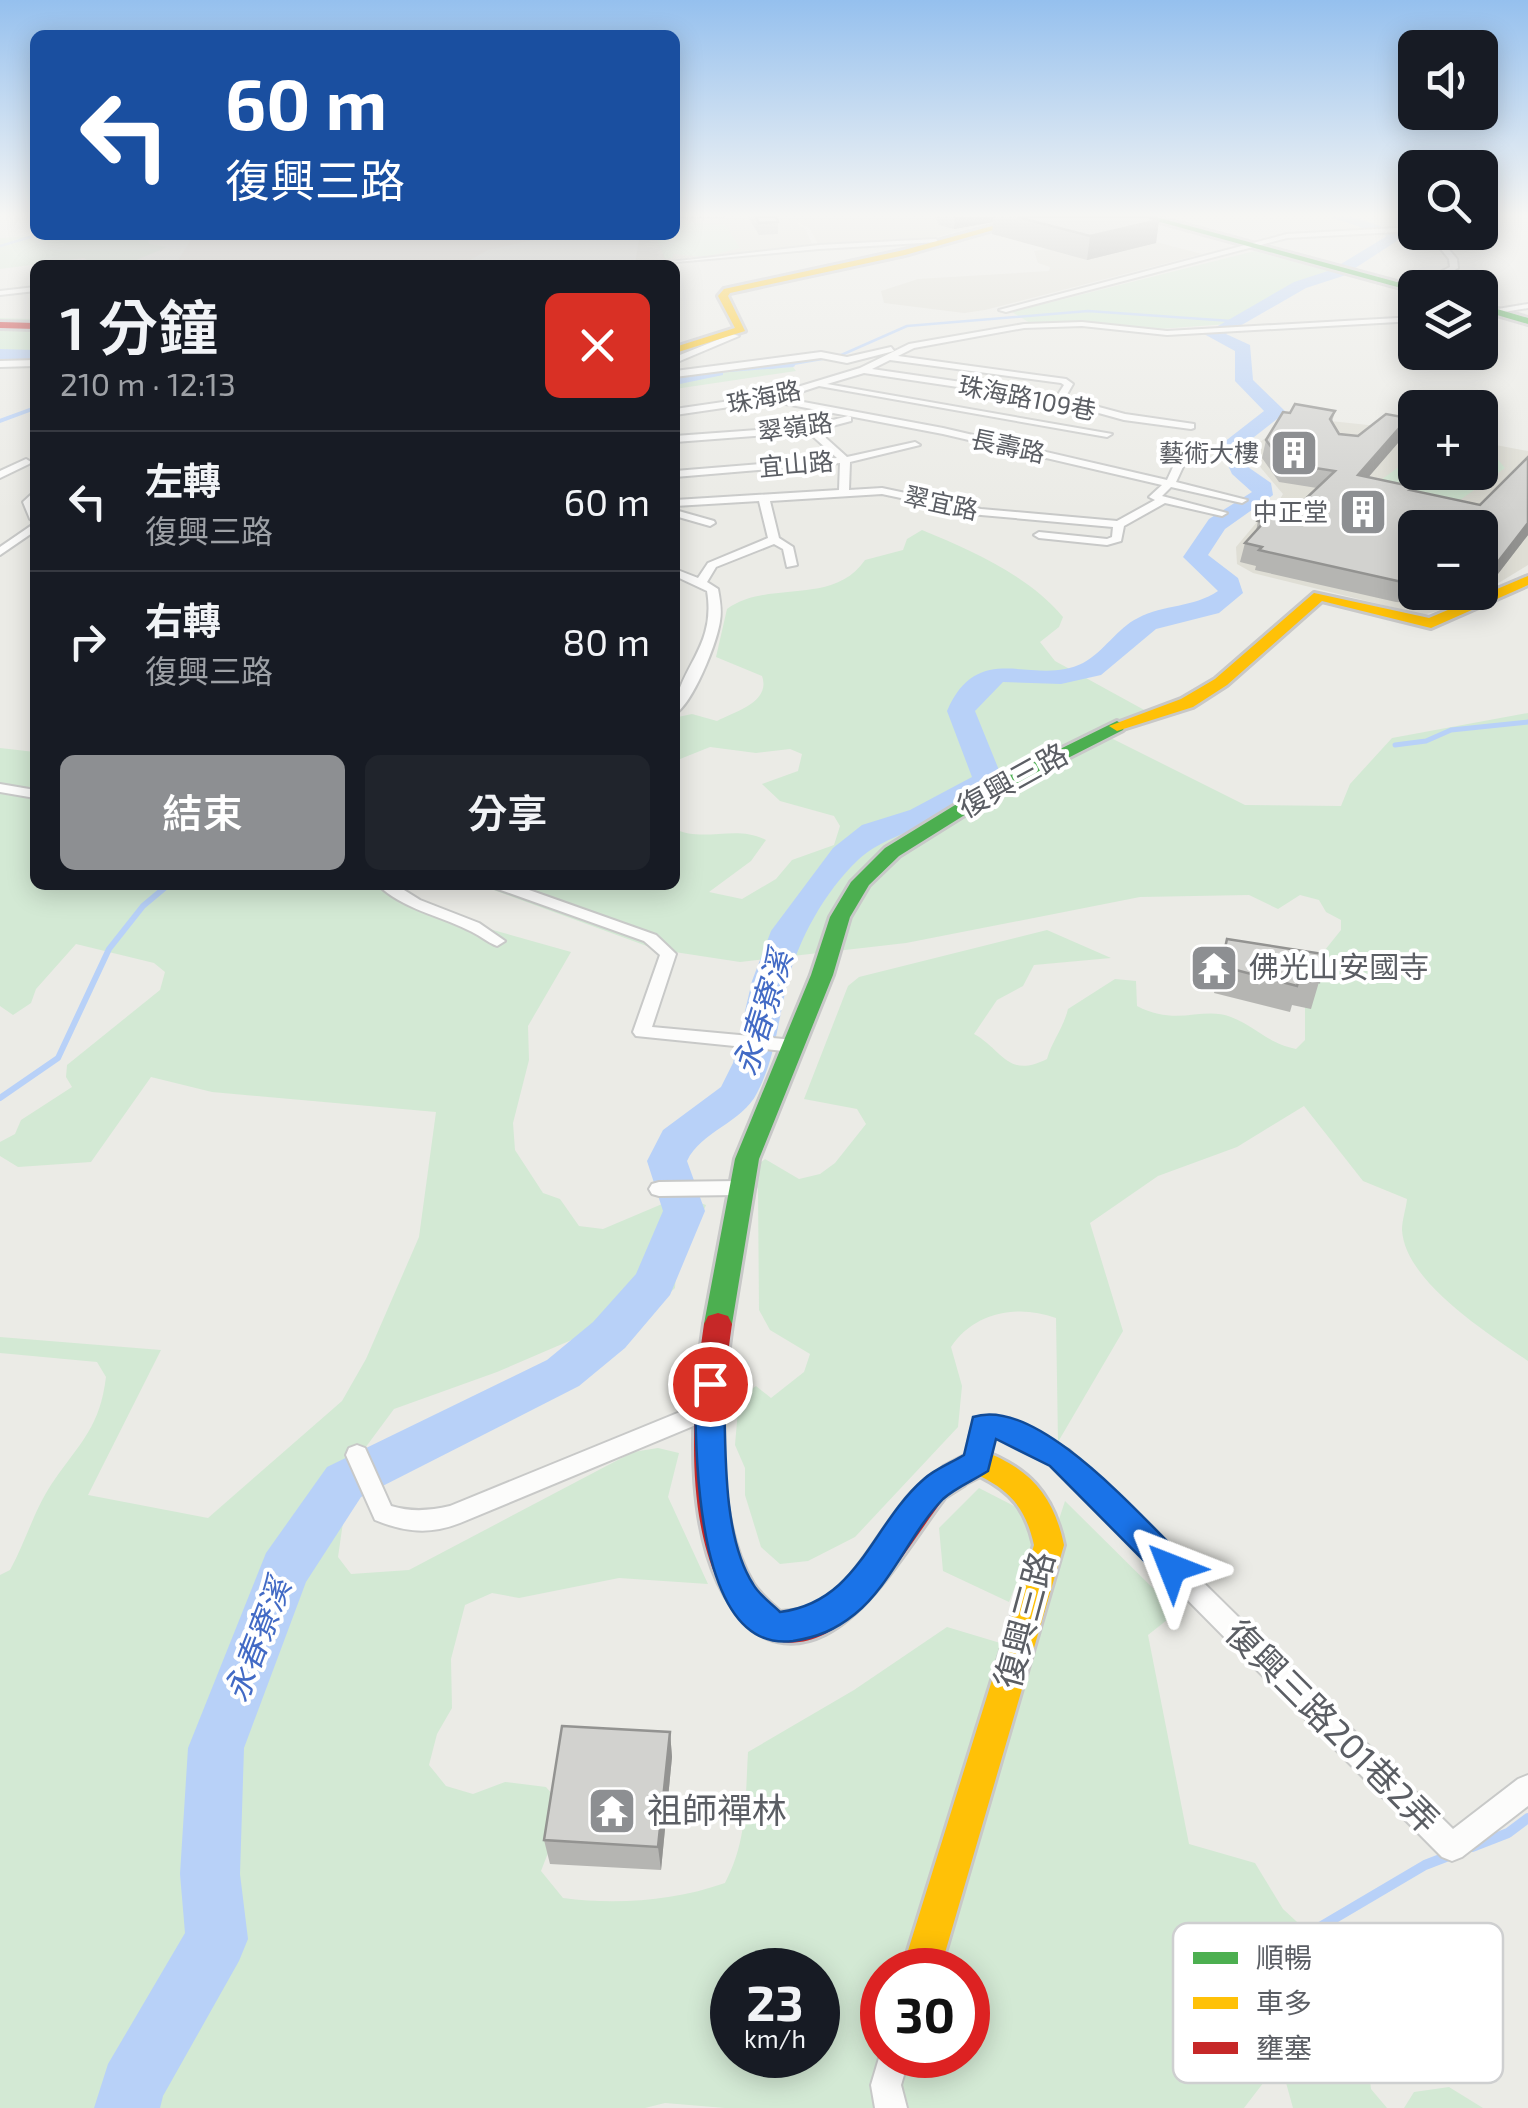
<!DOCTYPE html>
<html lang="zh-TW">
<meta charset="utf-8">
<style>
body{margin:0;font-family:"Exo 2","Noto Sans TC",sans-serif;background:#20242c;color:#f1f3f6;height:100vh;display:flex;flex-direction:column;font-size:38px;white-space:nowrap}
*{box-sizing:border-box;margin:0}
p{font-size:32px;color:#9ea1a6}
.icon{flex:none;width:55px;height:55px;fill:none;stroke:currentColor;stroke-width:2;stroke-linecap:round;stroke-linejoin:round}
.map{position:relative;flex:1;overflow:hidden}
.side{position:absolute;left:30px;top:260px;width:650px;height:630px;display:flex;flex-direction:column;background:#171b24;border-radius:15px;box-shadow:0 5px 25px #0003}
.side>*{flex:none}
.banner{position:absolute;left:30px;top:30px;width:650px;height:210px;border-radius:15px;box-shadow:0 5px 25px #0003;background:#1a4fa0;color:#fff;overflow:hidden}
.fabs{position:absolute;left:1398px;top:30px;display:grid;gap:20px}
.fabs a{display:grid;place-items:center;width:100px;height:100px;border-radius:15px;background:#171b24;box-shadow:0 5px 25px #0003;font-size:50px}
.speed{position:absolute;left:710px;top:1948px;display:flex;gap:20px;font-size:50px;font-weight:700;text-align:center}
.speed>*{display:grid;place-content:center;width:130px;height:130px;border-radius:50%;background:#171b24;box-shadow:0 5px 25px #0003;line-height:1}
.speed small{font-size:25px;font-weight:400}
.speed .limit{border:15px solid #d22;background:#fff;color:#111}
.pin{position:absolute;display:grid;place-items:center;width:85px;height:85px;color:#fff;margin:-42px;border:5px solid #fff;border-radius:50%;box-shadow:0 2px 10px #0007}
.me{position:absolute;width:110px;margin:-55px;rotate:315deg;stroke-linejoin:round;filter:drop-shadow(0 0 8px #0008)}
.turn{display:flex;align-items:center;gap:35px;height:210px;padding:0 30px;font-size:45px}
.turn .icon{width:130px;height:130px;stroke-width:2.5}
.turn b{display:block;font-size:70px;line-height:85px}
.round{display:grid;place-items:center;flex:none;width:105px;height:105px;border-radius:15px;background:#20242c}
.summary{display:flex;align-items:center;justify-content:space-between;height:170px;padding:0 30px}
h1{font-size:60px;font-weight:600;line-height:75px}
.button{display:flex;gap:20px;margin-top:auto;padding:20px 30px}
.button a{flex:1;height:115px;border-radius:15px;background:#8d8f92;color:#fff;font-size:40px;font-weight:600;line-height:115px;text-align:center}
.button a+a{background:#20242c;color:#f1f3f6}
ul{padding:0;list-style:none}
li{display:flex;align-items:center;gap:30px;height:140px;padding:0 30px;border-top:2px solid #363941}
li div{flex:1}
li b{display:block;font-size:38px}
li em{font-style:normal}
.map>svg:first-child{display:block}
.education{fill:#dfded5;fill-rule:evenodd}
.medical{fill:#e8ded8}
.green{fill:#d3e9d4;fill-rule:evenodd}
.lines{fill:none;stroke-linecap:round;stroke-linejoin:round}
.stream-far4{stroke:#b8d1f8;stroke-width:2.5}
.stream-far3{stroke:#b8d1f8;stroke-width:4}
.stream-far2{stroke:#b8d1f8;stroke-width:5}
.stream-far1{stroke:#b8d1f8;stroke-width:6}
.stream{stroke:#b8d1f8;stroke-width:10}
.river{fill:#b8d1f8;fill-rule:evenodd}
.street-casing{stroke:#c8c9c8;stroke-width:4}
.fast-casing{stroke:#c8c8c8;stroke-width:6}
.slow-casing{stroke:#c8c8c8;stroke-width:6}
.jam-casing{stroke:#c8c8c8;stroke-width:6}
.street{fill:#fcfcfb;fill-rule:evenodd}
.fast{fill:#4caf50;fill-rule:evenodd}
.slow{fill:#ffc107;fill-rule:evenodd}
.jam{fill:#c62828;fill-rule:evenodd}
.wall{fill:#b5b5b2}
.shaded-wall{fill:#939391}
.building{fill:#d2d2cf;stroke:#939391;stroke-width:2.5}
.route{fill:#1a73e8;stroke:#114b97;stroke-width:2.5}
.labels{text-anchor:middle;stroke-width:8;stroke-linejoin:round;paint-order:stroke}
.far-street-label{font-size:25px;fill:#5b5e64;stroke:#fff}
.far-poi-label{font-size:25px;fill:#5b5e64;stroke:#fff;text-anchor:end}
.street-label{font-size:30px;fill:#5b5e64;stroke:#fff}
.poi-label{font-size:30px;fill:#5b5e64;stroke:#fff;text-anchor:start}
.water-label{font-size:32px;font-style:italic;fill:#426ac5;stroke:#fff}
.near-street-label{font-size:35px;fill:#5b5e64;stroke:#fff}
.near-poi-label{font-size:35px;fill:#5b5e64;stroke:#fff;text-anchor:start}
.key{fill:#fff;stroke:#cecfd0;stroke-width:2.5}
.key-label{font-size:28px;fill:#5b5e64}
</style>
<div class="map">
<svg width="1528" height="2108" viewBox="0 0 1528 2108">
<rect width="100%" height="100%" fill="#ebebe6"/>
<path class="education" d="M675 217 789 218 1011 217 924 240 819 246 810 229 794 220 805 229 813 246 635 263 640 235H675Z
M1133 236 1202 254 985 310 964 313 884 303 881 291 918 279 1049 271 1050 267 1038 263 1034 251Z
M1293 417 1415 430V472H1480V442L1528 451V565L1469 601 1424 615 1253 573 1237 564 1236 547 1257 522 1268 520 1283 494 1261 468 1252 448ZM1415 528H1480V592H1415Z"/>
<path class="medical" d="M194 235H556L488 250 461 265H175Z"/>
<path class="green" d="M675 221 725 225 740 248 705 257 673 254V258L665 259 655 235H675Z
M46 235H155L147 236 149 244 167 247 132 262 95 265 84 258 0 269V238Z
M1255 251 1328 271 1284 288 1228 324 1159 329 1030 323 1012 312Z
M0 318 35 319V362L0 363Z
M793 367 796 371 675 389V374Z
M1480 451 1495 456 1505 468 1460 500 1366 491 1415 455V472H1480Z
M922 530C971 550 1029 576 1063 617L1059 627 1040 642 1055 661 1157 717 1111 738 1245 805 1341 806 1350 784 1392 738 1528 713V1361C1489 1334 1405 1282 1402 1230 1402 1220 1406 1209 1407 1199L1363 1181 1304 1106 1237 1147 1158 1176 1090 1223 1123 1331 1058 1442 1056 1318C1018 1304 974 1312 951 1347L962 1386 958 1427 855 1537 808 1561 780 1564 761 1547 745 1495V1468L735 1445 739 1398 756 1386 771 1398 804 1372 810 1354 770 1330 759 1310 758 1189 750 1171 765 1159 799 1179 820 1174 835 1163 866 1124 857 1109 804 1099 848 986 859 977 1047 930 1111 958 1034 965 1023 986 997 1000 974 1034C1003 1050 1007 1079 1047 1059 1052 1041 1063 1029 1068 1009L1115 979 1136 981 1137 1006C1177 1027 1202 1006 1231 1017 1257 1027 1265 1042 1296 1049L1305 1040V975L1341 930V920L1326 912 1319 900 1300 895 1278 909 1249 895 1140 897 906 943 740 962 655 949 480 885H675V829C704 843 736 824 766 840L751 861 709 892 742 899 776 879 792 860 834 845 840 826 834 816 780 801 762 784 798 771 802 754 790 749 756 753 710 747 675 761 678 717 692 714 717 721C736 711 771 702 762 676L716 657 727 609C768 579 833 607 865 560L903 550 907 539Z
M0 748 35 752V885H401L436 914 571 952 528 1026 529 1060 513 1123 515 1150 543 1193 560 1199 579 1226 603 1229 681 1196 706 1205 693 1237 677 1254 675 1288 660 1302 497 1372 394 1409 351 1467 338 1557 351 1574 409 1570 633 1452 658 1448 679 1453 668 1497 708 1584 619 1578 519 1598 492 1593 465 1605 451 1659 452 1708 437 1734 429 1765 446 1786 473 1794 505 1782 546 1787 565 1809 541 1871 563 1898C616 1905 674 1901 725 1883 748 1839 745 1800 748 1752L854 1690 947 1627 1017 1648 1065 1501 1177 1612 1148 1635 1189 1844 1255 1863 1283 1909 1309 1933 1283 1951 1301 1983 1363 2016 1371 2089 1387 2108H1293L1280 2061 1244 2108H725L665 2103 645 2108H0V1575L10 1570C26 1541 35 1507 55 1479 81 1442 100 1426 106 1377L97 1362 0 1353V1337L161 1350 88 1495 208 1518 342 1401 366 1359 419 1237 436 1112 212 1092 151 1077 91 1162 18 1167 0 1156V1142L15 1134 21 1120 72 1087 66 1077 67 1065 160 990 165 972 154 963 76 944 36 989 31 1003 13 1015 0 1006ZM732 1970H818V2055H732ZM882 1970H968V2055H882Z
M979 1488 1026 1512 1032 1544 1009 1602 943 1571 939 1528Z
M1449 2087 1483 2108H1404L1414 2092Z"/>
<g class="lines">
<path class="stream-far4" d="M0 246 37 235
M770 368 839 356 907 326 1088 311 1231 321"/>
<path class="stream-far3" d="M717 371 793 365
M0 421 35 408"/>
<path class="stream-far2" d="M1395 745 1426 741 1451 730 1528 722"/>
<path class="stream-far1" d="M0 1098 58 1058 109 949 143 906 168 885"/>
<path class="stream" d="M1472 1847 1508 1833 1528 1818
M1300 1983 1308 1934 1425 1865 1451 1855"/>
<path class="river" d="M1330 217H1353L1406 235 1343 276 1306 288 1226 334 1250 345 1253 380 1286 412 1240 448 1248 467 1271 483 1273 495 1225 529 1208 555 1238 578 1243 593 1219 613 1156 629 1101 675 1061 684 1003 682 975 711 1003 780C977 818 894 826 858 860 825 891 798 940 787 984 778 1021 775 1059 757 1093 742 1123 701 1131 687 1161L705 1211 670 1295 625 1348 579 1386 361 1497 306 1582 244 1748 240 1874 248 1939 239 1961 163 2096 160 2108H94L108 2064 185 1933 180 1874 188 1748 266 1553 327 1467 547 1360 593 1322 636 1274 663 1211 647 1161 663 1130 721 1087 733 1063 752 981 771 931 833 848 862 825 910 810 972 777 947 711C979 637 1034 688 1083 663 1104 652 1117 628 1138 618 1164 604 1193 608 1218 591L1183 557 1209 519 1252 492 1232 474 1219 446 1264 411 1235 381V351L1204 334 1294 282 1331 270 1387 236Z
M0 349 35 350V360L0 359Z
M716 365 723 367V375L675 385V373Z"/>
<g class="street-casing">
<path id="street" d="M1415 227V231L1287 238 1006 312 999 310 1287 234Z
M1427 232H1434L1457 259 1458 268 1423 288H1415V290L1413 286 1450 267 1449 259Z
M936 239 938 242 819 249 643 265 819 245Z
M35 287V291L0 295V291Z
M1528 304V308L1480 316V312Z
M1415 317V321L1167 335 1082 326 1024 328 914 348 898 356 1066 379 1073 384 1065 398 1125 414 1194 424V428L1191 429 1124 420 1059 402 864 373 827 384 1112 434 1107 437 819 386 782 398 943 428 1167 480 1179 454 1184 451 1189 454 1176 482 1247 500 1242 503 1171 487 1162 496 1227 513 1222 516 1165 503 1124 526 1121 541 1107 545 1039 538 1034 535 1039 532 1107 539 1112 537 1113 527 981 515 882 494 770 501 779 538 793 547 797 565 787 567 783 549 774 544 716 567 707 582 718 589C720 600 722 610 720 621 717 643 693 703 675 714 675 670 717 649 707 591L675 576V569L698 578 708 563 768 538 759 501 675 506V500L839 490 840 463 675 477V471L837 458 808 432 675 442V436L810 426 848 416 851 417V421L817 430 847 457 915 442 920 445 850 462 849 490 882 488 981 509 1117 521 1155 500 1149 497 1162 485 943 434 770 401 675 415V409L771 395 860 368 909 344 1024 324 1082 322 1167 331ZM890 360 1061 383 1064 385 1057 396 872 369Z
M726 332 739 336 675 363V357L727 336Z
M891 347 894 351 847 363 821 358 675 377V371L821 352 847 357Z
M35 360V366L0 367V361Z
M26 459 31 462 29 464 0 478V471Z
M35 491V522L30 519 23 502Z
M675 510 714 521 715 523 710 526 675 516Z
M35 523V531L0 555V547Z
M0 784 35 790V798L0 792Z
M378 885H396L420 900 479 923 505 941 497 946C487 942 478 934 468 930 438 915 403 909 378 885Z
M492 885H515L656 935 676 954 652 1027 794 1040 803 1046 794 1052 636 1036 633 1032 660 955 644 941 495 888Z
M739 1181 746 1183 749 1188 746 1193 739 1195 659 1196 652 1194 649 1189 652 1184 659 1182Z
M707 1401 715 1403 718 1410 715 1417 460 1523C430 1535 404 1532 375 1520L346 1455 349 1448 357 1445 365 1448 391 1506C411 1512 429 1511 450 1506Z
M996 1416 1069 1450 1453 1829 1518 1779 1528 1775V1806L1462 1857 1452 1861 1442 1857 1053 1464 994 1435 986 1469 978 1472 970 1469C964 1456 969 1432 975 1419Z
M882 2048V2055H910L901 2085 907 2108H875L871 2085Z"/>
</g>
<g class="fast-casing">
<path id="fast" d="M1142 217H1156L1419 288 1412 291Z
M1480 304 1528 318V324L1480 310Z
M1117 721 1125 726 1123 730 1003 791 899 856 869 885 850 917 833 975 759 1159 732 1324 728 1332 718 1335 708 1332 704 1324 735 1159 811 975 830 917 851 882 885 848 991 783Z"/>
</g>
<g class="slow-casing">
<path id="slow" d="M1025 217H1039L905 255 730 293 728 296 745 331 675 353V347L735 328 718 296 724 289 904 250Z
M1528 576V585L1431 628 1322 601 1227 685 1193 707 1117 731 1109 726 1181 699 1215 679 1314 593 1429 618Z
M978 1449C1028 1467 1053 1493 1064 1545L940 1970H902L1034 1545C1026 1510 1012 1492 980 1476L954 1489 944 1485 939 1476 944 1467Z"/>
</g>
<g class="jam-casing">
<path id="jam" d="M0 322 35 323V329L0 328Z
M718 1313 728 1316 732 1324C721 1399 712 1517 753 1584 760 1595 771 1604 780 1612 790 1611 802 1611 811 1607 872 1580 889 1487 954 1463L964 1467 969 1476 964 1485 945 1497C912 1540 873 1610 825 1634 797 1648 769 1645 748 1625 679 1558 691 1411 704 1324L708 1316Z"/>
</g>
<use href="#street" class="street"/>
<use href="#fast" class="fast"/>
<use href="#slow" class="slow"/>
<use href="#jam" class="jam"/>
</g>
<path class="wall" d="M675 217H724V219H675Z
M748 217H776L778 222V234L759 235Z
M935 217H1147L1159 220 1156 243 1087 260 992 234 993 222 954 229 939 225Z
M417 235H457L455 238 417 237Z
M1295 404 1335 411 1332 422 1339 434 1358 436 1386 414 1408 418 1404 436 1368 477 1415 487 1414 491 1480 505 1528 457V535L1491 583 1480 589V528H1415V592H1420L1412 603 1396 602 1255 570 1256 566 1240 562 1245 543 1256 531 1258 521 1276 504 1296 508 1317 488 1279 482 1262 458 1266 440 1283 412 1290 413Z
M1429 592H1473L1460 599Z
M1227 939 1319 982 1311 1009 1292 1005 1290 1012 1214 993Z
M670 1732 672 1757 661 1870 550 1864 544 1840Z"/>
<path class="shaded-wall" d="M955 217H993V222L954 229Z
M1159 220 1156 243 1087 260 1090 236Z
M1408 418 1404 436 1354 494 1358 475Z
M1528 523V535L1491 583 1480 589V572Z
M1463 592H1473L1460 599Z
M670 1732 672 1757 661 1870 658 1847Z"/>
<path class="building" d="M756 217H776L778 222 759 223Z
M1017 217H1147L1159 220 1090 236Z
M1295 404 1335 411 1330 419 1339 434 1358 436 1386 414 1408 418 1358 475 1415 487 1410 490 1480 505 1528 457V523L1497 563 1480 572V528H1415V583L1402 582 1259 550 1262 547 1245 543 1264 522 1258 521 1276 504 1296 508 1335 471 1283 463 1266 440 1283 412 1290 413Z
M1227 939 1323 954 1319 982 1299 978 1297 986 1221 966Z
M562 1726 670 1732 658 1847 544 1840Z"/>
<linearGradient id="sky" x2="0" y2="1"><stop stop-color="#95c0ee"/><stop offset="0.42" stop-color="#f6f6f4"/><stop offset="1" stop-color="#f6f6f4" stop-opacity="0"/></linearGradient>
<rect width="1528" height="512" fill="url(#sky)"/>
<path class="route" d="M710 1372 720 1376 724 1384C726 1442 721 1534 753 1584 759 1595 771 1603 780 1612 859 1602 871 1525 924 1479 935 1469 951 1463 964 1455L973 1417C1037 1395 1141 1517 1184 1558L1188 1568 1184 1578 1172 1583 1161 1578 1050 1466 996 1439 988 1471C974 1480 955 1488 943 1499 910 1533 891 1585 855 1614 835 1630 818 1637 793 1641 693 1654 696 1447 695 1384L699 1376Z"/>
<defs>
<g id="building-square" transform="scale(2.5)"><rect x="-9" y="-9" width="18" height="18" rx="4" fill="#8d8f92" stroke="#fff"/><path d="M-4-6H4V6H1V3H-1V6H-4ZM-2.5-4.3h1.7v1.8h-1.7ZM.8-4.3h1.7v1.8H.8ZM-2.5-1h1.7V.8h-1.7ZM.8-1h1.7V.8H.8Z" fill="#fff"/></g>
<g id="temple-square" transform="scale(2.5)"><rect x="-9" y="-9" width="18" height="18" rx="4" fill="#8d8f92" stroke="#fff"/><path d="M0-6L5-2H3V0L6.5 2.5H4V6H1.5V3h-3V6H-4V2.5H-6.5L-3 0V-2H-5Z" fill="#fff"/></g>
</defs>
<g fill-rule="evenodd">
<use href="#building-square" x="1294" y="453"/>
<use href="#building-square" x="1363" y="512"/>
<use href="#temple-square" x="1214" y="968"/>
<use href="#temple-square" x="612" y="1811"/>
</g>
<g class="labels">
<g class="far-street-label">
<text transform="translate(764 397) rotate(-12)" y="9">珠海路</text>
<text transform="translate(1027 398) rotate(11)" y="9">珠海路109巷</text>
<text transform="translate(795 427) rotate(-8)" y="9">翠嶺路</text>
<text transform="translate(1008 446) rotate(12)" y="9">長壽路</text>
<text transform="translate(796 464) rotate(-5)" y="9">宜山路</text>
<text transform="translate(941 503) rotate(12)" y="9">翠宜路</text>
</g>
<g class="far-poi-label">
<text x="1259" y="462">藝術大樓</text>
<text x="1328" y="521">中正堂</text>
</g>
<g class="street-label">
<text transform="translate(1013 781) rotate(-29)" y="10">復興三路</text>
</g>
<g class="poi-label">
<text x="1249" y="978">佛光山安國寺</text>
</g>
<g class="water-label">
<text transform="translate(763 1013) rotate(-73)" y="11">永春寮溪</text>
<text transform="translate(258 1640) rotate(-69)" y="11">永春寮溪</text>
</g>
<g class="near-street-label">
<text transform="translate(1025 1620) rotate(-75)" y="12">復興三路</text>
<text transform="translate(1332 1727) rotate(45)" y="12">復興三路201巷2弄</text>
</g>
<g class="near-poi-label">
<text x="647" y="1823">祖師禪林</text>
</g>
</g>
<rect x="1173" y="1923" width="330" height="160" rx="15" class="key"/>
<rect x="1193" y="1952" width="45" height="12" fill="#4caf50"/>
<rect x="1193" y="1997" width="45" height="12" fill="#ffc107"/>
<rect x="1193" y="2042" width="45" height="12" fill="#c62828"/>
<g class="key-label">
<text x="1256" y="1968">順暢</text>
<text x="1256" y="2013">車多</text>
<text x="1256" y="2058">壅塞</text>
</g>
</svg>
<div class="fabs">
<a><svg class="icon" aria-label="sound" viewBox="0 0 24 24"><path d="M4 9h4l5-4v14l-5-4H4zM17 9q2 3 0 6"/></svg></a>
<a><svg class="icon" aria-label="search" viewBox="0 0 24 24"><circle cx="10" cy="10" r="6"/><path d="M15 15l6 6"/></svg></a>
<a><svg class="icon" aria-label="layers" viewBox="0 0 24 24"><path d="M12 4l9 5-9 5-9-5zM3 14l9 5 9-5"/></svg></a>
<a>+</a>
<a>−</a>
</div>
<div class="speed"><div>23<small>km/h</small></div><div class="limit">30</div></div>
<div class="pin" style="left:710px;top:1384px;background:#d93025"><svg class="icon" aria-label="arrive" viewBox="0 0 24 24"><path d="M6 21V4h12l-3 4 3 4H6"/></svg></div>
<svg class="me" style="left:1172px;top:1568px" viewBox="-20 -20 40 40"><path d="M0-17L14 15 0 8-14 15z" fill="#1a73e8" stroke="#fff" stroke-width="4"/></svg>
<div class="banner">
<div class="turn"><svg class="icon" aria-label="left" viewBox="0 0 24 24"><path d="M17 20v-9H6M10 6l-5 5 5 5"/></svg><div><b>60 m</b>復興三路</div></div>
</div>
<section class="side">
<div class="summary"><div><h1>1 分鐘</h1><p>210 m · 12:13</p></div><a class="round" style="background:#d93025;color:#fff"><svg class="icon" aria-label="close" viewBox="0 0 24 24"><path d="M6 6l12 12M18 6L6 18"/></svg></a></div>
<ul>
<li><svg class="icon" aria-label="left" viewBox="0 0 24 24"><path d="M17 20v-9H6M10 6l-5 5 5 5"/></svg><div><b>左轉</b><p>復興三路</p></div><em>60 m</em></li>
<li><svg class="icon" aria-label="right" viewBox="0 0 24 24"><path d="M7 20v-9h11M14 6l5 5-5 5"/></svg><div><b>右轉</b><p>復興三路</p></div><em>80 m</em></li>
</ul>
<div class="button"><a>結束</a><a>分享</a></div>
</section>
</div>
